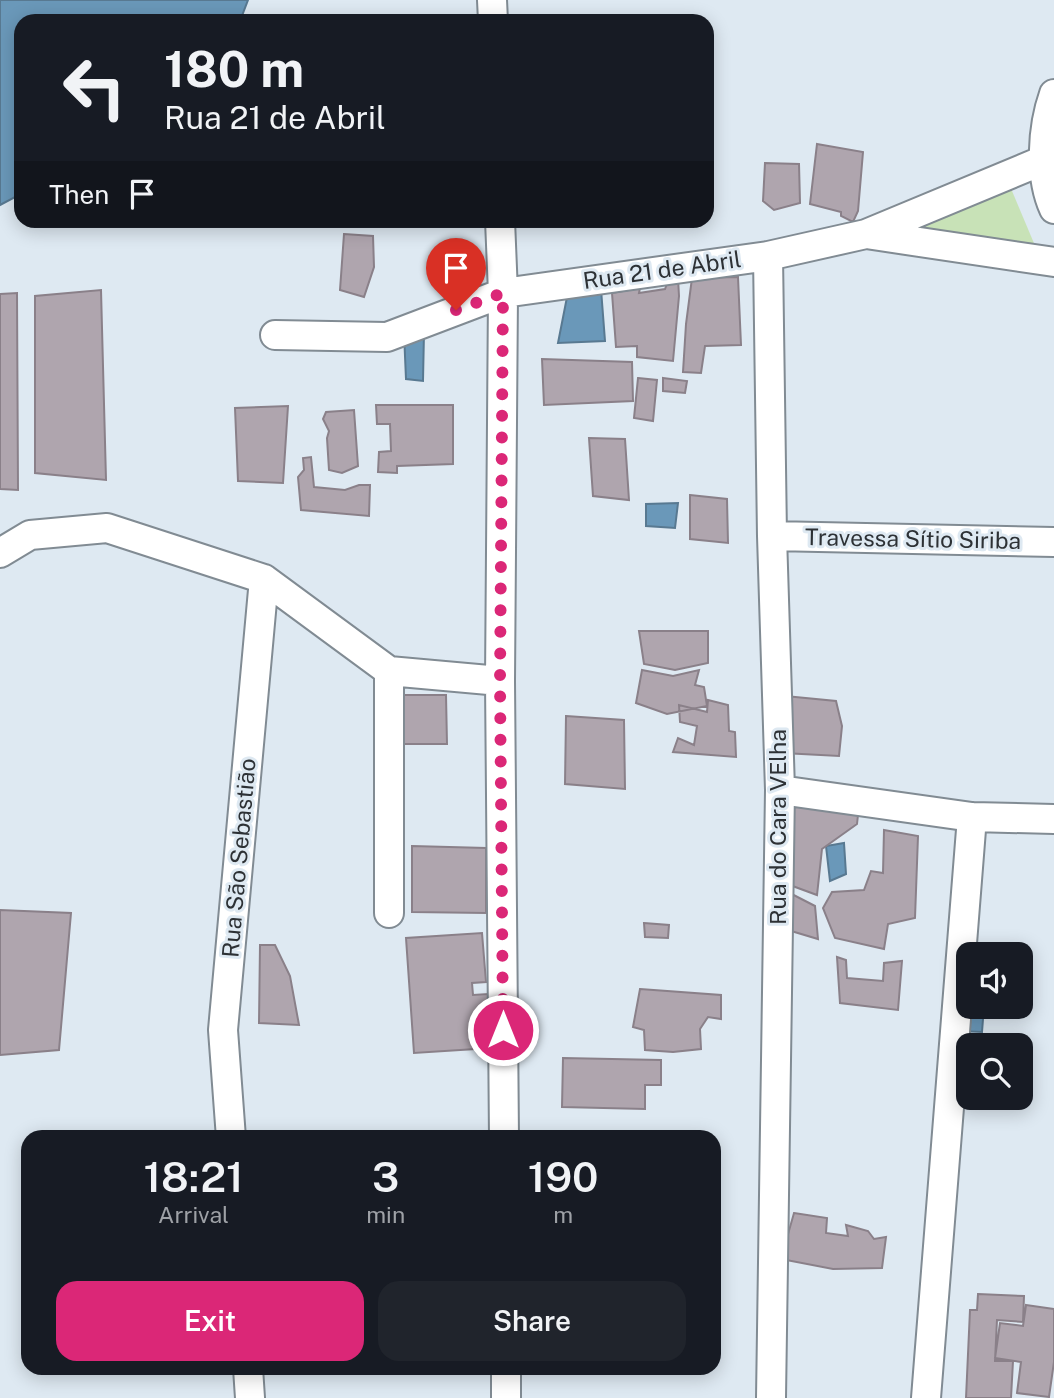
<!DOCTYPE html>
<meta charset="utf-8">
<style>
body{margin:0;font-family:"Public Sans",sans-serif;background:#20242c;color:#f1f3f6;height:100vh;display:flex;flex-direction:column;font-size:26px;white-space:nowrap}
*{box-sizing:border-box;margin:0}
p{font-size:23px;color:#9ea1a6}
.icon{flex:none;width:38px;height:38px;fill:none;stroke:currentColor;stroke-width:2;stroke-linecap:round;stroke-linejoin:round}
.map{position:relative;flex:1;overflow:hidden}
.sheet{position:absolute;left:21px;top:1130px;width:700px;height:245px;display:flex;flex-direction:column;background:#171b24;border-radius:21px;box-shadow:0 4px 18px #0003}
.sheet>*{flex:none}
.top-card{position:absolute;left:14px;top:14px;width:700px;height:214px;border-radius:21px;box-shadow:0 4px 18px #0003;background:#171b24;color:#f1f3f6;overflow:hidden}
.controls{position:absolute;left:956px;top:942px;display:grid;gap:14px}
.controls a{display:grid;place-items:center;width:77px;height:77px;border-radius:14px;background:#171b24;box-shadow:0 4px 18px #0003;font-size:35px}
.pin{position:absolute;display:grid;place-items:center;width:60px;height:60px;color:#fff;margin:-72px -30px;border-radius:50% 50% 50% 0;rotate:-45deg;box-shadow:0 0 7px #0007}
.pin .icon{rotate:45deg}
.me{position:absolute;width:77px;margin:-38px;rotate:0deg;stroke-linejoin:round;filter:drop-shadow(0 0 5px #0008)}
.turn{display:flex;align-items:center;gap:24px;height:147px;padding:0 35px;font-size:32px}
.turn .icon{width:91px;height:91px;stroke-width:2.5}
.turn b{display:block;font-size:49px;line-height:60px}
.then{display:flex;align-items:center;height:66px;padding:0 35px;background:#0003;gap:14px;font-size:26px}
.eta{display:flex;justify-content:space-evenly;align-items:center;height:119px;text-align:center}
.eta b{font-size:42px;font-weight:600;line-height:49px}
.action{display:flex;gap:14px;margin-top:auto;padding:14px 35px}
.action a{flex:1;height:80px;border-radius:21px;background:#db2777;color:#fff;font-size:28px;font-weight:600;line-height:80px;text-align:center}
.action a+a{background:#20242c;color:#f1f3f6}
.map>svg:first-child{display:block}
.green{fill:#c8e2b7}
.water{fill:#6a98b9;stroke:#587991;stroke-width:2}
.building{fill:#afa5ae;stroke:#8a8089;stroke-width:2}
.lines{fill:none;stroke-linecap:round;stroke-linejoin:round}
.minor-casing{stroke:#818b93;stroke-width:32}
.minor{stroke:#fff;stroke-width:28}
.route{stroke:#db2777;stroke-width:12;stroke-dasharray:0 21.6}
.labels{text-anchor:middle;stroke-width:6;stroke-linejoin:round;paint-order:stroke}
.street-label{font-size:23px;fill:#2d3135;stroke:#dee9f2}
</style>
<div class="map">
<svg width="1054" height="1398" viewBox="0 0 1054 1398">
<rect width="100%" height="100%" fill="#dee9f2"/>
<path class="green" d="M1007 179 1036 248 903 233Z"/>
<path class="water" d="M0 0H248L240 21H21V194L0 205Z
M601 289 605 341 558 343 568 292Z
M424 332 423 381 406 379 404 333Z
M678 503 675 528 646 526V504Z
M844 843 846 874 830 881 826 846Z
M968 1006H984L982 1032 959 1031Z"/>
<path class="building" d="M817 144 863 152 858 211 853 222 841 216V212L810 204Z
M765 163 799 164 800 203 774 210 763 201Z
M344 234 373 236 374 267 364 297 340 290Z
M670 276 678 278 679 296 673 361 637 357V346L616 347 612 293 640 288 639 293 665 289Z
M738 277 741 345 705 346 701 373 683 372 686 324 692 278Z
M101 290 106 480 35 473V296Z
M17 293 18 490 0 489V294Z
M542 359 632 362 633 401 544 405Z
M638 378 657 380 653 421 634 418Z
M663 378 687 381 685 393 663 391Z
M376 405H453V464L397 466V473L378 472 379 452 391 451 390 424H377Z
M288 406 283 483 238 481 235 408Z
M354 410 358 466 342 473 329 470 327 438 329 431 323 419 326 412Z
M589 438 625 439 629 500 593 496Z
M311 457 314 487 345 490 359 485H370L369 516 301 510 298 477 304 470 303 458Z
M690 495 727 499 728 543 690 539Z
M639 631H708V663L675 670 644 664Z
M642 670 673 676 699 670 695 685 704 687 707 706 667 714 636 703Z
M398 695H446L447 744H399Z
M785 696 836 701 842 726 839 756 783 753Z
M708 700 728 705 729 731 735 732 736 757 673 752 678 738 694 745 697 726 680 722 679 705 707 712Z
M566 716 624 720 625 789 565 784Z
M791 806H859L857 824 822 849 817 895 779 881Z
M884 830 918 836 915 918 888 924 884 949 835 938 823 908 832 892 864 890 871 871 883 873Z
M412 846 486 848V913L412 912Z
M780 888 815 906 818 939 781 928Z
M0 910 71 913 59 1050 0 1055Z
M644 923 669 925 668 938 645 937Z
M482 933 486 982 472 983 473 995 488 994 491 1048 414 1053 406 938Z
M260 945H275L290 976 299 1025 259 1023Z
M837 957 846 960 847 978 883 981 884 963 902 961 898 1010 840 1003Z
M640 989 721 995V1019L708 1017 700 1029 701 1049 673 1052 645 1050 644 1030 633 1027Z
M563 1058 661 1060V1085H645V1109L562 1107Z
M794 1213 827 1218 826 1233 848 1236 846 1225 868 1231 874 1239 886 1237 882 1268 833 1269 781 1259Z
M978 1294 1024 1296 1023 1322 997 1320 995 1361H1013L1011 1398H966L970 1310H977Z
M1026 1305 1054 1309V1362L1049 1397 1017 1393 1021 1362 995 1358 1000 1323 1023 1326Z"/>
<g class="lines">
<g class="minor-casing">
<path id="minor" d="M492 0 493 21
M1054 94C1042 128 1039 176 1054 209
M500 220 503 293 500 681 504 1138
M866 234 1044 160
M768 256 772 536 780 790 771 1398
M275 335 387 337 503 293 768 256 866 234 1054 262
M772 536 1054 542
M0 553 30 535 107 528 264 579 389 671 500 681
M780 790 972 817 1054 819
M389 913V671
M231 1138 223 1030 264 579
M248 1368 250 1398
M506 1368V1398
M926 1398 972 817"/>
</g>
<use href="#minor" class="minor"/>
</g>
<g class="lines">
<path class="route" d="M456 310 503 293 500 681 503 1030"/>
</g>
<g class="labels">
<g class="street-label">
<text transform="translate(662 270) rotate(-8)" y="8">Rua 21 de Abril</text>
<text transform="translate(913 539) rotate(1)" y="8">Travessa Sítio Siriba</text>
<text transform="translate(778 827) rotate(-90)" y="8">Rua do Cara VElha</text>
<text transform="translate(239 858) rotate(-85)" y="8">Rua São Sebastião</text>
</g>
</g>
</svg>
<div class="controls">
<a><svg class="icon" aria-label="sound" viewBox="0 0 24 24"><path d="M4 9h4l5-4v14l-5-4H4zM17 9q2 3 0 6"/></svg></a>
<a><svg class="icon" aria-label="search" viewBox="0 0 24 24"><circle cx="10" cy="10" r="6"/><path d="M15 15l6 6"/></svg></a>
</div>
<div class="pin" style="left:456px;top:310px;background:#d93025"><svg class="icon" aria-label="arrive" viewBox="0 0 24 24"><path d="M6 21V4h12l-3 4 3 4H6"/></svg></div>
<svg class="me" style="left:503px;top:1030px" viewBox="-20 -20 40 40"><circle r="17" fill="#db2777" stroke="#fff" stroke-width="3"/><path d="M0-11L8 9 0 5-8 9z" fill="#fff"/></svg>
<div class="top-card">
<div class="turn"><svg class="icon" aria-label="left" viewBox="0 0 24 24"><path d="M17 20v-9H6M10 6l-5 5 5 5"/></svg><div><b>180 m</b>Rua 21 de Abril</div></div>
<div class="then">Then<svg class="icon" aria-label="arrive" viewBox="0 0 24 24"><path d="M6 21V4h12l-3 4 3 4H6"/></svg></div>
</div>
<section class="sheet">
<div class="eta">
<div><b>18:21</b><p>Arrival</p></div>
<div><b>3</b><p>min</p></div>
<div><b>190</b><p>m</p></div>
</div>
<div class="action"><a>Exit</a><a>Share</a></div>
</section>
</div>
